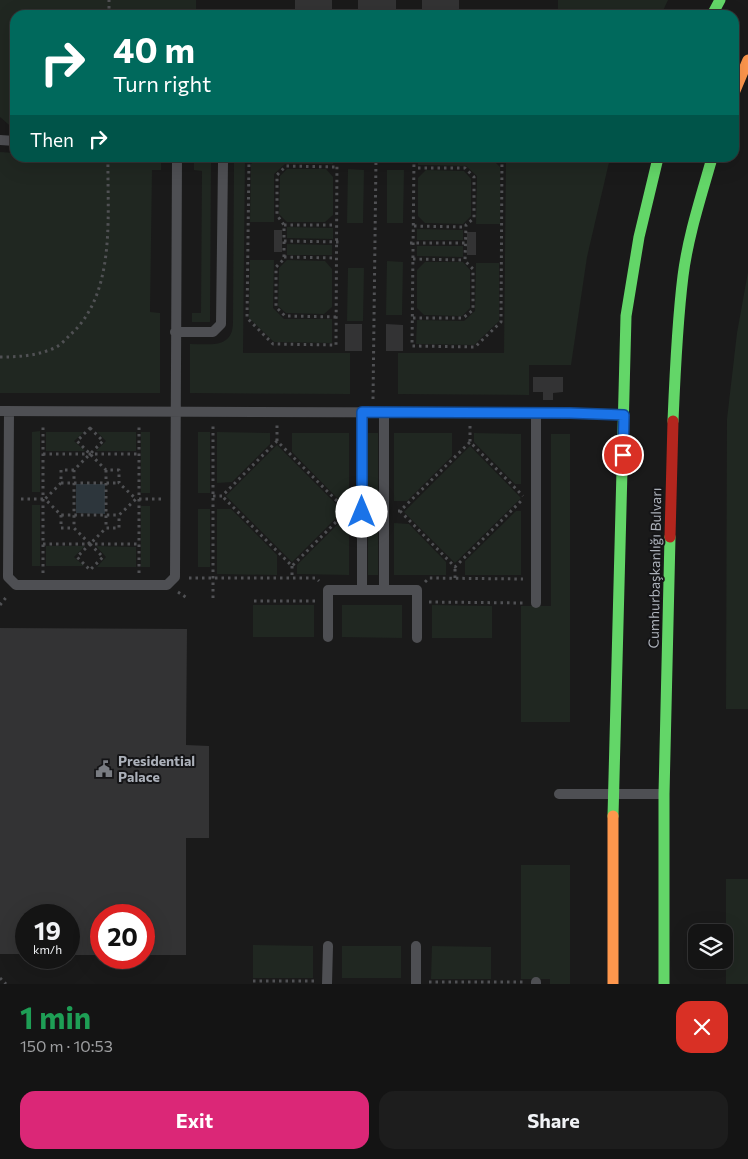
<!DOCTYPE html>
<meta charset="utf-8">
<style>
body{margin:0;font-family:Commissioner,sans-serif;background:#1d1d1d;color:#f1f3f6;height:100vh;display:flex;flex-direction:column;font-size:19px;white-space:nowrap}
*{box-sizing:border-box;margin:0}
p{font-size:16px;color:#9d9ea0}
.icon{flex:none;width:28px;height:28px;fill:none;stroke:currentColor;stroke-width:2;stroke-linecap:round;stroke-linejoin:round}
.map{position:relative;height:984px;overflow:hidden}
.sheet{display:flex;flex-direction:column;background:#141414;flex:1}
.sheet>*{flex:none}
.banner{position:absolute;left:10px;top:10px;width:729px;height:152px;border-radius:15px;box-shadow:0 5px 20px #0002,0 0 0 1px #333334;background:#00695c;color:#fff;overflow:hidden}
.controls{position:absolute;left:688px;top:924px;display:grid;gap:10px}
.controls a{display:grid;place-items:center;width:45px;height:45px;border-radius:10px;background:#141414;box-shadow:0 5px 20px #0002,0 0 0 1px #333334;font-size:25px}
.speed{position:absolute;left:15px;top:904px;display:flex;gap:10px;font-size:25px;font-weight:700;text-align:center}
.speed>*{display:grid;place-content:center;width:65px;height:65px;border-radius:50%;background:#141414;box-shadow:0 5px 20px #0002,0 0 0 1px #333334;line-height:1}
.speed small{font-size:12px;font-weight:400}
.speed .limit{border:8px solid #d22;background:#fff;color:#111}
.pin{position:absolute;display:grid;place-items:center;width:42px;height:42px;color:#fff;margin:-21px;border:2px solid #fff;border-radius:50%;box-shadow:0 1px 5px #0007}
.me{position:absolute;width:55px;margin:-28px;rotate:0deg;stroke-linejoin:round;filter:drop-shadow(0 0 4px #0008)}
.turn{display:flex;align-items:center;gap:18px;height:105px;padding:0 20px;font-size:22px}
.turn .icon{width:65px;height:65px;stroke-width:2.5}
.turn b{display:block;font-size:35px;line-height:42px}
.then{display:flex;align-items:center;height:48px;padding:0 20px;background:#0003;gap:10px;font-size:19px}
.round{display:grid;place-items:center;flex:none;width:52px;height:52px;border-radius:15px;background:#1d1d1d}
.summary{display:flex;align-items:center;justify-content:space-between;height:85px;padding:0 20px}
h1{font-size:30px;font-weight:700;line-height:38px;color:#1e9e55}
.action{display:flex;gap:10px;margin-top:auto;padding:10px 20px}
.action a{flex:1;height:58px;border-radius:15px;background:#db2777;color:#fff;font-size:20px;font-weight:700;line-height:58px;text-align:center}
.action a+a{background:#1d1d1d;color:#f1f3f6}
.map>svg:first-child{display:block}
.green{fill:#202721}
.water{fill:#2d363c}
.building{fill:#333334}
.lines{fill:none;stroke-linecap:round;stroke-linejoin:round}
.path{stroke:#505154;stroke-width:3;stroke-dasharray:2.5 4;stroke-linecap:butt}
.lane{stroke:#4e4f53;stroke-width:10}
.fast{stroke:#63d668;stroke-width:11}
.slow{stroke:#ff974d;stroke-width:11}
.jam{stroke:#b3261e;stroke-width:11}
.route-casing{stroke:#114b97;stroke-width:12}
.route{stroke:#1a73e8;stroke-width:9}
.labels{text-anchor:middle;stroke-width:4;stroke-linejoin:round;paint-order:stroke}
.street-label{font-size:14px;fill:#acb1ba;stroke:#141416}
.poi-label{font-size:14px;font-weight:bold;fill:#acb1ba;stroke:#141416;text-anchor:start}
</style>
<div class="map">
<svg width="748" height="984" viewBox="0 0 748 984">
<rect width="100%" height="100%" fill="#1a1a1a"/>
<path class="green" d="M0 0H196V15H15V130L0 117Z
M558 0H668L661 15H558Z
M0 152 15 153V158L161 160V170H152L150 312 160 313V393H0Z
M194 158H245L243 353H350V394L190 393V344C210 344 233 349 233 322L234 163H211L210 322H192V313H201L202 171 194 170Z
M257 158H333V164H285L274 174V222H250L251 164Z
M418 158H491L500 167V224H476L477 176 466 166 418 165Z
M506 158H610L587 257 571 365H529V395L398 394V353H504Z
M287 169H326L333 177V215L325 222H287L279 214 280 176Z
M348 169 364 170 363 223H347Z
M387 170H404L403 223H387Z
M426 170 464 171 471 179V216L463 224 425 223 418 216V178Z
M287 227 333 228V239L287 238Z
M417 229 463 230V240H417Z
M287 244 332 245V255H287Z
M417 246H463V257L417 256Z
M250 260H274L273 308 284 319H332V343L274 342 249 318Z
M287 260 325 261 332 269V307L324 314 286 313 278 306 279 268Z
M387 261 403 262 402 315H386Z
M425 262H463L470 270V308L462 316 424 315 417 308V270Z
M476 263H499V321L474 345 416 344 417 320 464 321 475 311Z
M348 268H364L363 321H347Z
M748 272V709H726L727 419 737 333Z
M40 431V492H32V432Z
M46 432H84L74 441 85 451H46Z
M97 432H136V451H96L106 441Z
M141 432H150V493H141Z
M198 432H210V493H198Z
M217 432 270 433V444L232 482 217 483Z
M292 433H349V501H340L292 452Z
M368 433H378V575H368Z
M394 433H452V456L407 501H394Z
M474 433 521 434V484H515L474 442Z
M551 434H570V722H521V606H551Z
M277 445 343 511 292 562 226 496Z
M470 446 521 498 455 563 404 512Z
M32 505H40V566H32Z
M141 506H150V567H141Z
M198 509H210V567H198Z
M217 509H231L277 555V575L217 574Z
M516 511H521V575H465V561Z
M339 523H349V575L297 574V565Z
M394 523 409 524 446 562V575H394Z
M46 546H85L74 557 84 566H46Z
M96 546 136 547V567H97L106 557Z
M253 605H314V637H253Z
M342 605H402V638L342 637Z
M432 605 492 606V638H432Z
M521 865H570V984H550V979H521Z
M726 879H748V984H726Z
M253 945 313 946V978H253Z
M342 946H401V978H342Z
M432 946 491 947V979H431Z"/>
<path class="water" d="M76 484H105V514L76 513Z"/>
<path class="building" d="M295 0H332V15H295Z
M358 0H396V15H358Z
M422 0H459V15H422Z
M274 230H282V252H274Z
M467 232H476V255H467Z
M345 324H362V351H345Z
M386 324 403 325V351H386Z
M533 377H563V392L553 393V400H543V392H533Z
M0 628 187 629 186 745 209 746V838H186V955H144V915H101V955H69V915H26V954H0Z"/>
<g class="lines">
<path class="path" d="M109 15V0
M222 15H258
M249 158 247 318 273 344 336 345 337 158
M414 158 412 346 475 347 501 322 502 158
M284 225H336
M414 226 465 227
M284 241 340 242
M410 243H466
M284 257 336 258
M413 259 465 260
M336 317 285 316 276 307V267L284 259V225L277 215V175L286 166 337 167
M413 318H463L473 310V269L465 261 466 225 474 218V177L465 168H414
M0 357C18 357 35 356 52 349 59 347 65 340 70 335 117 293 107 214 108 158
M373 399 376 158
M470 426V442
M90 428 103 441 90 454 77 441Z
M277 441V424
M43 454H139
M74 470H61V483L45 499 61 515C81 515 100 515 119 515L136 499 119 483V470H106L90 454 74 470V528L90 544 106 528H119V515
M106 470V528
M61 483H119
M213 496H222L277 441 347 511 292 566 222 496
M21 499H44
M139 499H163
M398 511H400L470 442 523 496
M400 511 455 567 522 500
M61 515V528H74
M43 544H139
M90 544 103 557 90 570 77 557Z
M292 566V578
M43 573V424
M139 573V425
M189 578H316L319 581
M455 578V567
M425 582 429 578 523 579
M178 592 187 598
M213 598V425
M254 601H315
M429 602 523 603
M0 605 8 595
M0 978 6 984
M253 981H314
M429 982H523"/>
<path class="lane" d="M0 140 15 141
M175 332H213L221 324 223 163
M0 411 571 413 621 415
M9 411 8 577 16 585H167L175 577 177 158
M362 590V412
M384 590V412
M536 603V413
M328 637V590H417V638
M559 794H663
M536 982V984
M327 984 328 946
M416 984V946"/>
<path class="fast" d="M712 15 720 0
M673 421C675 373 677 324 683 276 688 236 701 197 712 158
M613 816 626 316 639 237 658 158
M664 984V794L670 537"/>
<path class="slow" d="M734 93 748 60
M613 816V984"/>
<path class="jam" d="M670 537 673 421"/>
</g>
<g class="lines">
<g class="route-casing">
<path id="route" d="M362 512V412L570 413 624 415 623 455"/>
</g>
<use href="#route" class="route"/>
</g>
<defs>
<g id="civic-bare" transform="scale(1.35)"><path d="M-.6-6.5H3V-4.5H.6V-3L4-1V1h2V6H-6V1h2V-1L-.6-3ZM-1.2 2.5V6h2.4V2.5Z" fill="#797c82" stroke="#141416" stroke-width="2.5" paint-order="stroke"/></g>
</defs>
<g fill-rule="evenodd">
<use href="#civic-bare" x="104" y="769"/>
</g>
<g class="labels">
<g class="street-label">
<text transform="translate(655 568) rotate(-89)" y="5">Cumhurbaşkanlığı Bulvarı</text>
</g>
<g class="poi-label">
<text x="118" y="766">Presidential<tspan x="118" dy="16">Palace</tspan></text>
</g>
</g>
</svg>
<div class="controls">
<a><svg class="icon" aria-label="layers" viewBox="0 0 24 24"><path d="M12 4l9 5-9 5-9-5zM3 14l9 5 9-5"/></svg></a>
</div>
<div class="speed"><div>19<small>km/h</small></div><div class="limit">20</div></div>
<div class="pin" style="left:623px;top:455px;background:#d93025"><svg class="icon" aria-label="arrive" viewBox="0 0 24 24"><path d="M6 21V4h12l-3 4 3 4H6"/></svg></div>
<svg class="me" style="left:362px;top:512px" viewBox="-20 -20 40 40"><circle r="19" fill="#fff"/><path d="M0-13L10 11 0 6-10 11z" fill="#1a73e8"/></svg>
<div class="banner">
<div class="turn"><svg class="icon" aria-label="right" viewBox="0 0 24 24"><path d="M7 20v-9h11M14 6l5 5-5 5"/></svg><div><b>40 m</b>Turn right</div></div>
<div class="then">Then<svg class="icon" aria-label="right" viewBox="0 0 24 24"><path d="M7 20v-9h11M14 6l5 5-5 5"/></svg></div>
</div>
</div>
<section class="sheet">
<div class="summary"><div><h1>1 min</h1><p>150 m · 10:53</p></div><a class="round" style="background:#d93025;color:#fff"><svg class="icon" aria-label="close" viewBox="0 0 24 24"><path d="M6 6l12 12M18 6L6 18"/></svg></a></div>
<div class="action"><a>Exit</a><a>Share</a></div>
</section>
